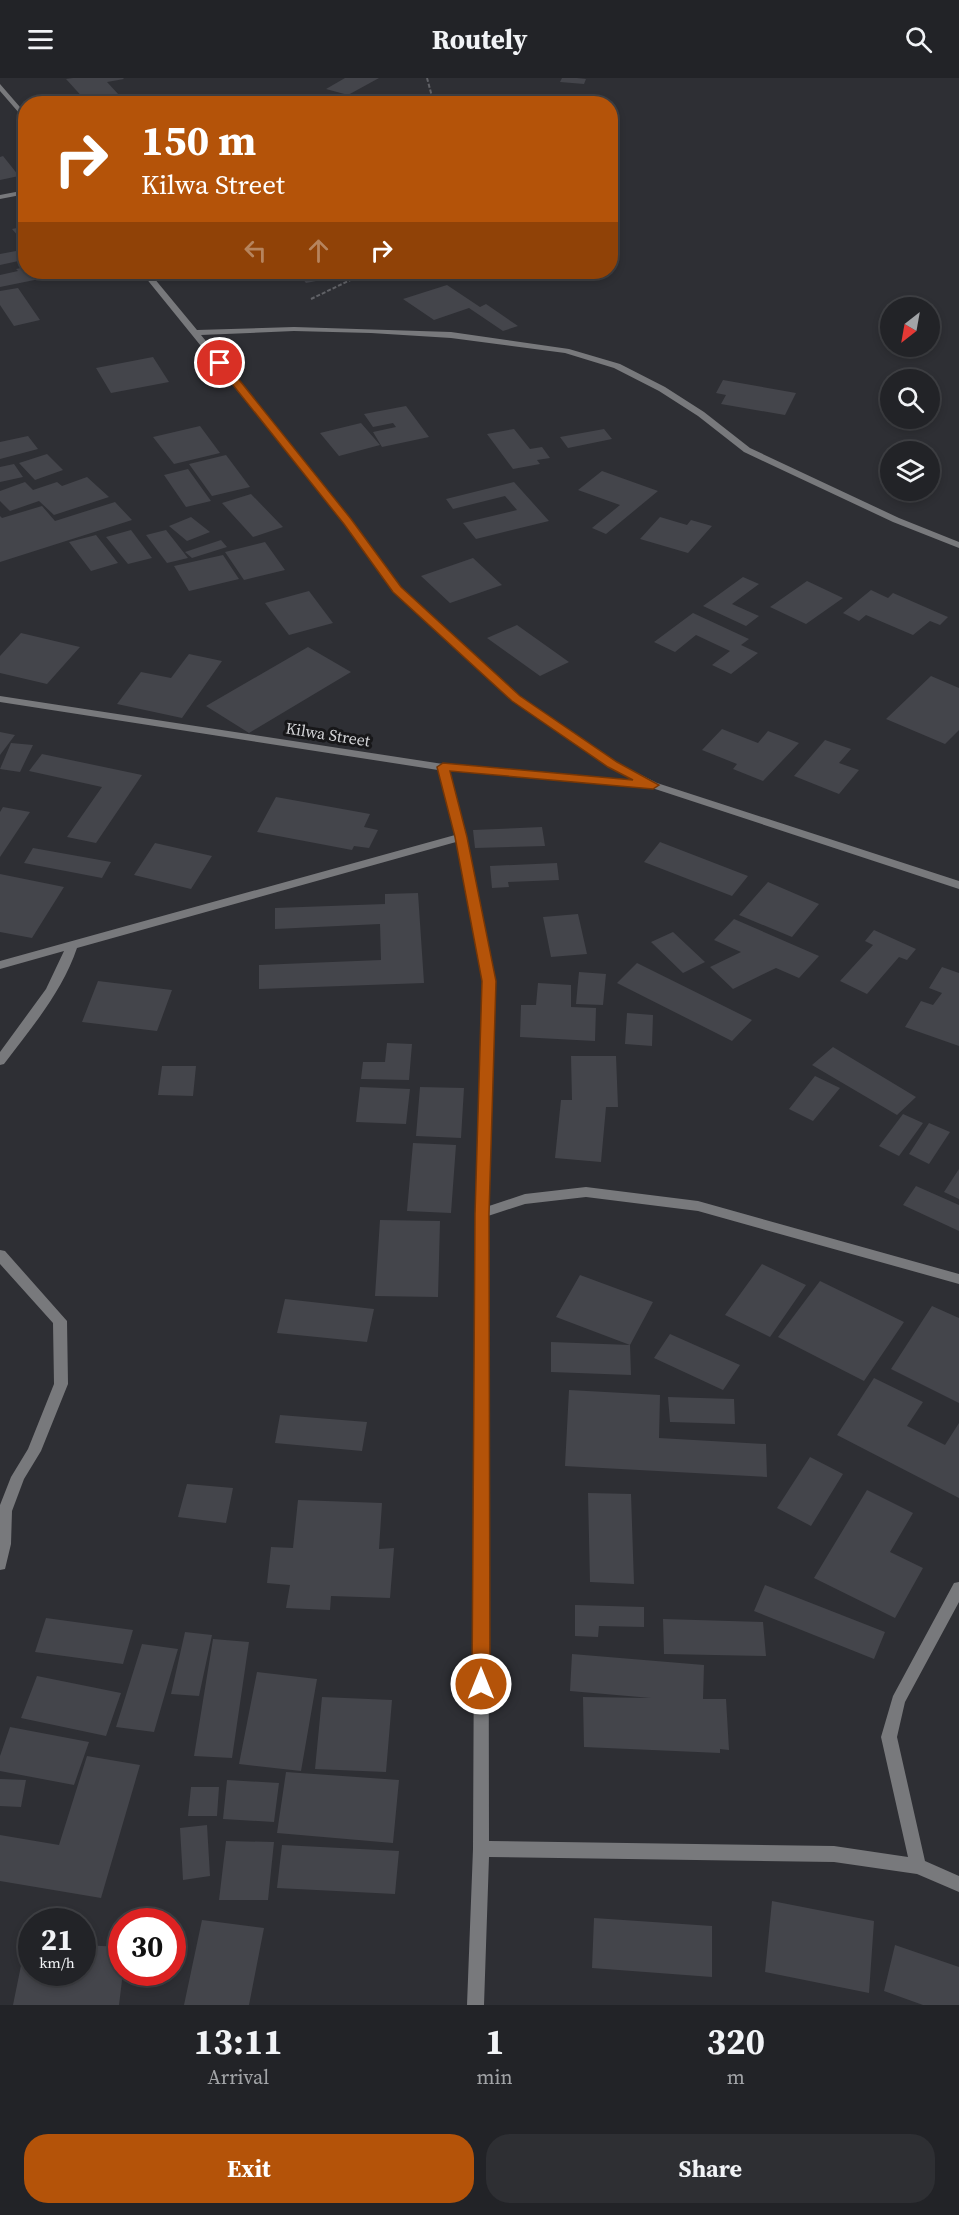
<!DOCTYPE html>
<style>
body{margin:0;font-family:"Source Serif 4",serif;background:#2e2f33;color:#f1f3f6;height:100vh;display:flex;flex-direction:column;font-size:22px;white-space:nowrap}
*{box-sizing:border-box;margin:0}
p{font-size:20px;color:#a2a4a7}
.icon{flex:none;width:33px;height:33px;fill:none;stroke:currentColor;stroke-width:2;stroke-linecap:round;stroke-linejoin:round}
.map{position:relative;height:1927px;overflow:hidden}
.panel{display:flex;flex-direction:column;background:#222327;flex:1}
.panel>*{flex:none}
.hud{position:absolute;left:18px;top:18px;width:600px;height:183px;border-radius:24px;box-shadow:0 3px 9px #0003,0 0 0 2px #3f4044;background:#b45309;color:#fff;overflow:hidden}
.needle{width:39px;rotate:211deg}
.buttons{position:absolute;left:880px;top:219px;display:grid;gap:12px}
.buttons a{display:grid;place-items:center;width:60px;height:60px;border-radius:50%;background:#222327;box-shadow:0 3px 9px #0003,0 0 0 2px #3f4044;font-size:30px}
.speed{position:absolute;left:18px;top:1830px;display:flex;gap:12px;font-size:30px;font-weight:700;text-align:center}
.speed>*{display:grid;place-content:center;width:78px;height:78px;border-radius:50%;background:#222327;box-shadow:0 3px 9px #0003,0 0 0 2px #3f4044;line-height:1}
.speed small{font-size:15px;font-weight:400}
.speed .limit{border:9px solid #d22;background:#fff;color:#111}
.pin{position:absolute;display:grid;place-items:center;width:51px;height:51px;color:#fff;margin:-26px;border:3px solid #fff;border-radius:50%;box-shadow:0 2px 6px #0007}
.me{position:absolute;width:66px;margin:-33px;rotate:0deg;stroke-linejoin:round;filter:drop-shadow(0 0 4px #0008)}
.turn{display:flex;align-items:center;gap:21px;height:126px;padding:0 24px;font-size:27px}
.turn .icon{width:78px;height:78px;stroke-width:2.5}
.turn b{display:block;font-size:42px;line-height:51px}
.lanes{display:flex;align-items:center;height:57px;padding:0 24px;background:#0003;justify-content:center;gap:30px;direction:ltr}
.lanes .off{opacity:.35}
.eta{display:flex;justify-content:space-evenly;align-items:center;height:102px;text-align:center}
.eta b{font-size:36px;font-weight:700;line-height:42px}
.primary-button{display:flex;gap:12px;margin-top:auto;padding:12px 24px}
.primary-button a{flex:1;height:69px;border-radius:24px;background:#b45309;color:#fff;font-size:24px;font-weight:700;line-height:69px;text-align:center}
.primary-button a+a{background:#2e2f33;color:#f1f3f6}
header{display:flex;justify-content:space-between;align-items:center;height:78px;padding:0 24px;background:#222327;font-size:27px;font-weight:700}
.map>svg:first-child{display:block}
.building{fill:#44454b}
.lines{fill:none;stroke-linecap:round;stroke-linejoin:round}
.path{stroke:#616267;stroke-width:2;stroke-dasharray:4 2;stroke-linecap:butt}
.minor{fill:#78797c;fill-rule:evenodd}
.route{fill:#b45309;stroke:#753606;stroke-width:1.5}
.labels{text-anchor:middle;stroke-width:6;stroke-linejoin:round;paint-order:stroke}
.street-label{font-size:16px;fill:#d3d4d7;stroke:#171719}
</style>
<header><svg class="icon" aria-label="menu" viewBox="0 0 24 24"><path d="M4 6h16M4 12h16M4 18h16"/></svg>Routely<svg class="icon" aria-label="search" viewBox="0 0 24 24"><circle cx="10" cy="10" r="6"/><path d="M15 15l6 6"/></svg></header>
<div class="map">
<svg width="959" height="1927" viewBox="0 0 959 1927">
<rect width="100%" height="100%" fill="#2e2f34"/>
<path class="building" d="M73 0H123L124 1 107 4 119 17 86 23 66 1Z
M345 0H379L348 17 326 11Z
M562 0H577L586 1 584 6 560 4Z
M3 78 19 98 0 102V79Z
M26 148V167L12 151Z
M16 173 23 182 0 187V176Z
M26 189V194H74L0 209V197L18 193 16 191Z
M297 194H357V195L306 205Z
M447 207 480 229 486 226 518 248 503 253 469 230 434 242 403 221Z
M18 210 40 242 14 248 0 227V213Z
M153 279 169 304 111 315 96 290Z
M723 302 796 315 785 337 721 326 726 317 716 315Z
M406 328 429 359 382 369 373 354 396 349 393 345 373 349 364 336Z
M361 345 380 367 339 378 320 355Z
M200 348 220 375 174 386 153 359Z
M514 351 530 371 542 369 550 380 537 382 540 386 513 391 487 356Z
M604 351 612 361 568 370 560 359Z
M28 358 38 371 0 381V364Z
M47 376 63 392 35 402 19 385Z
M226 377 250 409 212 418 189 386Z
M14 386 23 399 0 404V389Z
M188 391 211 423 186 429 164 397Z
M602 393 658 413 606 456 592 450 620 427 578 412Z
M87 399 109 419 54 437 39 423 10 433 0 423V413L25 404 33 412 57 404 62 408Z
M514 404 549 443 476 461 463 445 517 432 505 418 453 431 446 421Z
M251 416 283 449 253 459 222 425Z
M115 424 132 442 0 484V438L2 440 42 428 55 443Z
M191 439 210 454 187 463 169 448Z
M660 439 687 447 691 442 712 448 688 475 640 461Z
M131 452 152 480 128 486 106 459Z
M166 452 188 480 167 485 146 457Z
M96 457 118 485 91 493 69 464Z
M221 462 227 469 192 480 185 474Z
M265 464 285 492 244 502 225 474Z
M223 477 239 501 189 513 174 488Z
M473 480 502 507 450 525 421 498Z
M743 499 759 506 732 526 759 538 746 548 703 528Z
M807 503 843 520 806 546 770 529Z
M871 512 888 520 893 515 948 539 940 547 930 543 913 557 866 537 859 543 843 535Z
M309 513 333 545 289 557 265 525Z
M693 535 749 561 741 567 758 575 731 596 712 587 730 573 696 557 675 574 654 564Z
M517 547 569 584 540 598 487 560Z
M21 555 80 569 47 606 0 595V578Z
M308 569 351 594 249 655 206 628Z
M189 576 222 583 182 640 117 626 141 594 171 600Z
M931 598 959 610V652L945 666 886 641Z
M722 651 758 665 768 653 799 665 763 703 733 691 737 686 702 672Z
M0 654 15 657 0 677Z
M825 662 851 671 839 685 859 692 839 716 794 698Z
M11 665 33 667 20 694 0 691Z
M42 676 142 697 96 765 67 759 102 709 29 693Z
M276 719 370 736 364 749 378 752 369 770 354 768 352 772 257 754Z
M3 729 30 734 0 779V734Z
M542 749 545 768 475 770 473 752Z
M660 764 748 798 732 818 644 784Z
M155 765 212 778 191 811 134 797Z
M33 770 111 784 102 800 24 785Z
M557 785 559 802 508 804 509 809 492 810 490 788Z
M0 796 64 809 32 860 0 854Z
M768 804 819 826 792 859 739 837Z
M418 815 424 905 259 911V887L381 882 380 846 275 851V830L385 826V816Z
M578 836 587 876 551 879 543 839Z
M734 841 819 878 799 900 776 890 733 911 710 889 741 874 714 862Z
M874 852 916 871 907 882 899 879 867 916 840 903 873 867 865 863Z
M673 854 705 884 683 895 651 864Z
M637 885 752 942 732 963 617 905Z
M942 889 959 895V968L905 949 921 923 933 927 942 915 929 910Z
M579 894 606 896 603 927 576 926Z
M98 903 172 912 157 953 82 944Z
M538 905 571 907V929L596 930 595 963 520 959 521 927H536Z
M627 935 653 937 652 968 625 966Z
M387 965 412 966 409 1002 361 1001 363 984H385Z
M833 969 916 1019 897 1037 812 987Z
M571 978H616L618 1029H606L601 1084 555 1080 561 1022H572Z
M162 988H196L193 1018 158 1017Z
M815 998 840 1010 813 1043 789 1031Z
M360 1009 410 1011 406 1046 356 1044Z
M420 1009 464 1010 461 1060 416 1058Z
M903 1036 923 1045 899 1078 879 1068Z
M929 1045 950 1054 929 1086 909 1076Z
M413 1065 456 1067 451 1135 407 1133Z
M959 1091V1121L944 1114Z
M916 1108 959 1127V1153L903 1127Z
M380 1142 440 1143 438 1219 375 1218Z
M762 1186 806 1207 770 1259 725 1237Z
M580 1197 653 1224 630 1267 556 1239Z
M820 1203 904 1244 864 1303 778 1259Z
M285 1221 374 1231 367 1264 277 1255Z
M932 1228 959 1240V1325L891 1291Z
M670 1256 740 1287 723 1312 654 1280Z
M551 1264 630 1267 631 1297 551 1294Z
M874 1300 923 1324 907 1348 945 1367 959 1345V1420L837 1357Z
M569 1312 660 1317 659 1360 766 1366 767 1399 565 1388Z
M668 1319 734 1321 735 1346 670 1344Z
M280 1337 367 1344 362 1373 275 1365Z
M810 1379 843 1396 811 1448 777 1430Z
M187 1406 233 1410 226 1445 178 1439Z
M867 1412 913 1435 890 1474 923 1490 895 1540 814 1500Z
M588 1415 631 1416 634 1506 590 1504Z
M298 1422 382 1425 379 1471 394 1470 390 1520 331 1518 330 1532 286 1530 290 1507 267 1505 271 1469 293 1470Z
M765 1507 885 1554 874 1581 754 1533Z
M575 1527 644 1529V1549L599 1548 598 1559 575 1558Z
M46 1540 133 1552 123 1586 35 1574Z
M663 1541 763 1544 766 1578 664 1576Z
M185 1554 212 1557 199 1618 171 1616Z
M213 1561 249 1564 232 1680 194 1678Z
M142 1566 178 1571 154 1654 116 1649Z
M572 1576 704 1587 703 1621H726L729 1672 720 1671V1675L584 1669 583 1619 651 1620 570 1613Z
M257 1594 317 1601 301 1693 239 1686Z
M37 1598 121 1615 106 1658 21 1640Z
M322 1619 392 1622 386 1694 315 1691Z
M10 1649 89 1664 74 1707 0 1693V1678Z
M87 1678 140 1687 101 1820 0 1803V1757L59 1767Z
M286 1694 399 1702 393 1765 277 1755Z
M0 1701 26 1702 21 1729 0 1728Z
M227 1702 279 1705 274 1744 223 1741Z
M191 1709H219L217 1738H188Z
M207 1747 210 1798 183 1802 180 1750Z
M226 1763 274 1764 268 1822H219Z
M282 1767 399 1773 395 1816 277 1810Z
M772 1823 874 1843 869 1915 765 1894Z
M594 1840 712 1848V1899L592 1890Z
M202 1842 264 1850 249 1927H184Z
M26 1863 32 1864V1894H82V1867L122 1869 123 1894 119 1927H13Z
M895 1867 959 1889V1927H923L884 1913Z"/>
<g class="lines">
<path class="path" d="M427 0 434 26
M311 221 367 194"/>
<path class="minor" d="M0 6 26 36V43L0 13Z
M26 112V116L0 121V117Z
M141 194H149L197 252 294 249 451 254 569 271 620 286 665 309 704 334 750 370 899 440 959 464V470L893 444 744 374 698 338 659 313 614 290 565 275 451 260 371 255 294 253 201 257 351 442 400 510 520 618 616 684 657 705 959 803V811L649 709 449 693 466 759 495 903 489 1128 525 1116 586 1109 698 1123 959 1196V1206L698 1133 586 1119 525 1126 488 1138 489 1763 834 1768 908 1779 881 1659 893 1618 954 1505 959 1504V1524L905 1624 897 1659 925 1783 959 1798V1814L917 1796 834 1784 489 1779 484 1927H467L473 1771 476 1135 483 903 456 764 77 870C62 914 32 949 4 986L0 987V974L46 911 64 873 0 891V883L455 757 438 692 0 624V618L443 686 636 703 608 688 512 622 394 514 345 446Z
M0 1172 5 1173 67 1243 68 1306 41 1373 24 1401 12 1433 11 1466 5 1491 0 1492V1427L11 1399 28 1371 54 1306 53 1245 0 1186Z"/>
</g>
<path class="route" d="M217 283H224L351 441 401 509 520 618 617 684 659 707 653 711 450 693 467 759 496 903 489 1136 490 1606 487 1611 481 1614 475 1611 472 1606 475 1136 482 903 455 759 437 689 443 685 633 702 608 689 512 623 393 514 344 446 217 287Z"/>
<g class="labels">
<g class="street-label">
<text transform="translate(328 656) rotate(9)" y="6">Kilwa Street</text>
</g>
</g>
</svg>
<div class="buttons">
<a><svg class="needle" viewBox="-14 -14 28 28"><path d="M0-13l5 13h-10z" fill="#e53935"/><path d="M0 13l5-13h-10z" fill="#a2a4a7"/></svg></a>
<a><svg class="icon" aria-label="search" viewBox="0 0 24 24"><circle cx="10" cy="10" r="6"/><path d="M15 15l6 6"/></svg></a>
<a><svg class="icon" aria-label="layers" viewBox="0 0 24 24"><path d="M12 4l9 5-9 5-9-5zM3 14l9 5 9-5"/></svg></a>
</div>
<div class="speed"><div>21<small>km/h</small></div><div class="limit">30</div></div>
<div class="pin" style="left:220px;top:285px;background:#d93025"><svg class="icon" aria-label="arrive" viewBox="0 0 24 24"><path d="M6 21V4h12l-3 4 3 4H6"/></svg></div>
<svg class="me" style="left:481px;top:1606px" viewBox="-20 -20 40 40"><circle r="17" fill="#b45309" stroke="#fff" stroke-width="3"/><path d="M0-11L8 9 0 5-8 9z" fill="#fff"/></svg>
<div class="hud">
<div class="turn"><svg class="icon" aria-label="right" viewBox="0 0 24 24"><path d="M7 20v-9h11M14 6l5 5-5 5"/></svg><div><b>150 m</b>Kilwa Street</div></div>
<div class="lanes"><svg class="icon off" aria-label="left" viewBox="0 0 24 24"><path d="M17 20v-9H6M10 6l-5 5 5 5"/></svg><svg class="icon off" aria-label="ahead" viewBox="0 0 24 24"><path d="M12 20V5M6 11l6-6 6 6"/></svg><svg class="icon" aria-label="right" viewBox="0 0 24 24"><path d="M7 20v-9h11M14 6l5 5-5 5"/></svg></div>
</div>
</div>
<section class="panel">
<div class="eta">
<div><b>13:11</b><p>Arrival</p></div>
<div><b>1</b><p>min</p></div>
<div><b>320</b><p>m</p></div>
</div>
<div class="primary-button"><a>Exit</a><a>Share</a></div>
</section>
